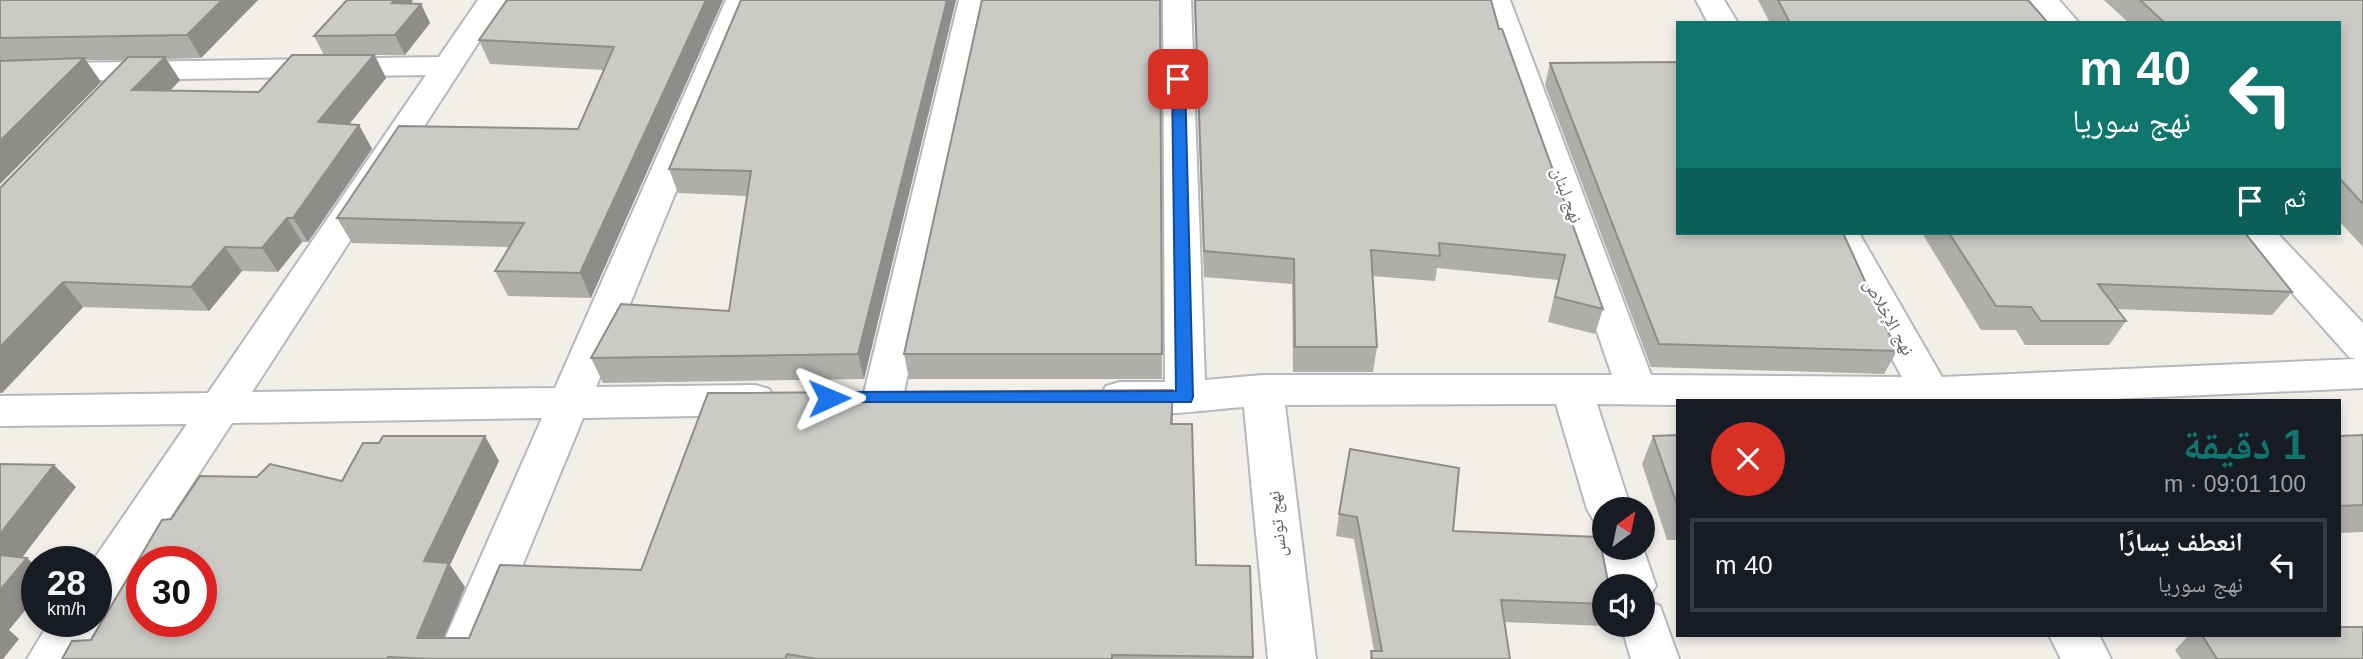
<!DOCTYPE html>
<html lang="ar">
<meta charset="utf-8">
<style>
body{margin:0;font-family:Arial,"Noto Naskh Arabic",sans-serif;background:#242831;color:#f1f3f6;direction:rtl;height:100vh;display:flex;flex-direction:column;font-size:26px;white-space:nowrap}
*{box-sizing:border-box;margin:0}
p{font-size:23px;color:#9ea1a6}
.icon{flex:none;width:38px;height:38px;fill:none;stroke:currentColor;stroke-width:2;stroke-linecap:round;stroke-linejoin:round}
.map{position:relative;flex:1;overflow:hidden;direction:ltr}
.side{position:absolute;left:1676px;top:399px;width:665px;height:238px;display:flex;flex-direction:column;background:#171b24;border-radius:0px;box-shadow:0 4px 10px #0003;direction:rtl}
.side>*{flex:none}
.top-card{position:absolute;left:1676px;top:21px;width:665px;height:214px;border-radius:0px;box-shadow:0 4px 10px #0003;direction:rtl;background:#0f766e;color:#fff;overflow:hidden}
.needle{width:46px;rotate:33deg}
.tools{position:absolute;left:1592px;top:497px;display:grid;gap:14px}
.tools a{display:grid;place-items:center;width:63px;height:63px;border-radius:50%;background:#171b24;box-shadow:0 4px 10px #0003;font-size:35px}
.speed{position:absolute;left:21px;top:546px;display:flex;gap:14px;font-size:35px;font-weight:700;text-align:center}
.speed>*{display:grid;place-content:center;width:91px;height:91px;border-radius:50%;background:#171b24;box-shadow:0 4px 10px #0003;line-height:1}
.speed small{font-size:18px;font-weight:400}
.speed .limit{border:10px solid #d22;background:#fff;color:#111}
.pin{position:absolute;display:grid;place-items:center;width:60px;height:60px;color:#fff;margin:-30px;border-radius:14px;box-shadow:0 4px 10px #0006}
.me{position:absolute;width:77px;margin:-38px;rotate:89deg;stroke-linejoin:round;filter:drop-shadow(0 0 5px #0008)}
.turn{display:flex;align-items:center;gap:24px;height:147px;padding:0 35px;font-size:32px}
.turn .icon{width:91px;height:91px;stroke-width:2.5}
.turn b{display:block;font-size:49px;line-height:60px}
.then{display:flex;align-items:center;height:66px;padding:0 35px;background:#0003;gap:14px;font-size:26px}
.round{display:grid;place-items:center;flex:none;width:74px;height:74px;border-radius:37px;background:#242831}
.summary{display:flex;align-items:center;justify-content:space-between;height:119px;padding:0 35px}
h1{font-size:42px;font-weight:700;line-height:52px;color:#0f766e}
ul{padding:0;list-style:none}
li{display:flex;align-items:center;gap:21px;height:94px;margin:0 14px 10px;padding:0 21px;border:4px solid #363941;border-radius:0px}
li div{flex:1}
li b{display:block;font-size:26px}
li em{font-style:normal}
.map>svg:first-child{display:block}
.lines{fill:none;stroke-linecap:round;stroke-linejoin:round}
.minor-casing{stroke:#b5b8bc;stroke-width:4}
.minor{fill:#fff;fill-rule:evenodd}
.wall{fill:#afaea9}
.shaded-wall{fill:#8f8d8a}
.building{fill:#cccac5;stroke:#8f8d8a;stroke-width:2;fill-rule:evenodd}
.route{fill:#1a73e8;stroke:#114b97;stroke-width:2}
.labels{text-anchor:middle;stroke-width:5;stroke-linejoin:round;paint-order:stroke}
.street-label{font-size:18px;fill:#5f6368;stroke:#fff}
</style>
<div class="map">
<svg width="2363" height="659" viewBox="0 0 2363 659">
<rect width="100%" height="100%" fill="#f1efe8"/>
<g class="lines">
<g class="minor-casing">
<path id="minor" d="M478 0H506L252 392 555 388 726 0H754L596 387 755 385 769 389 775 400 769 411 755 415 583 418 484 659H436L542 418 232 423 112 607 96 612 101 621 78 659H27L50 621H96V562H92L187 424 0 426V396L208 393 426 75 0 82V64L439 57Z
M959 0H987L903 397 897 408 883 412 869 408 863 397Z
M1163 0H1191L1205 380 1263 375H1612L1482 0H1510L1651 375 1902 377 1823 233H1859L1942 377 2356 359 2349 357 2239 233H2277L2363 323V388L2069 401H1678V405L1597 404 1631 509H1605V525L1594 521 1587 509 1556 404 1285 405 1316 659H1268L1244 407C1202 410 1146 420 1106 408L1100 397 1106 386 1120 382H1165Z
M1696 0H1724L1738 23H1708Z
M2029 0H2059L2079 23H2048Z
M1605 536V548H1643L1656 586 1646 601 1660 606 1679 659H1631L1621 625H1643V586H1610L1599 548Z
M2049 635H2099L2111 659H2061Z"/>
</g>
<use href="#minor" class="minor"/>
</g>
<path class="wall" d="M0 0H258L201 58 166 59 180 80 170 91 259 92 324 55 314 36 412 3 421 4 430 23 405 55H375L386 78 349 124 359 125 372 149 308 242H302L278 272 242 271 209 311 83 307 2 393H0V188L125 60H86L101 82 0 184Z
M723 0 591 298 508 296 495 271 509 247 352 243 337 218 578 129 604 70 490 64 479 40Z
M956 0 864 379 603 383 591 358 729 311 747 196 678 193 669 169Z
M1160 0 1162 379H909L904 354Z
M1194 0H1491L1499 29 1603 309 1595 334 1548 322 1558 280 1437 268 1435 281 1372 276 1377 347 1373 372H1293L1292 284 1204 277Z
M1758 0H2028L2048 23H1770Z
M2104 0H2363V247L2340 222V23H2129Z
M1550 63 1897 351 1884 374 1651 367 1545 85Z
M1922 233H2245L2292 292 2272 315 2116 309 2126 321 2109 345H2025L2016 330H1981Z
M1173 390 1172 424 1196 565 1250 566 1253 659H62L91 640 171 519 342 481 499 461 450 565 465 587 444 638H469L641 570Z
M1678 435V540H1667L1642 464 1653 436Z
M2363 435V532L2340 533V436Z
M1339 514 1453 531 1605 586V623L1604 626 1504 622 1510 659H1370L1371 651H1374L1354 539 1336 536Z
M2189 635H2340L2363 659H2181L2175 650Z"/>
<path class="shaded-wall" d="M222 0H258L201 58 187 35Z
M394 0H413L402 23 392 3Z
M706 0H723L591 298 580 273Z
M947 0H956L864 379 858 354Z
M421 4 430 23 405 55 395 35Z
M374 55 386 78 332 146 318 122Z
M165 57 180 80 148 114 132 90Z
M84 58 101 82 0 184V141Z
M359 125 372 149 308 242 293 218Z
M287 218 302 242 278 272 262 248Z
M225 247 242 271 209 311 191 287Z
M63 282 83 307 2 393 0 391V347Z
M1173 390V415L1171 449V424Z
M485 436 499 461 450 565 465 587 435 659 417 638 424 561Z
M54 465 76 487 8 576 0 569V534Z
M27 558 37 567V596L9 630 19 639 3 659H0V590Z"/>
<path class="building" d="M0 0H222L187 35 0 38Z
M347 0H394L392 3 421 4 395 35 314 36Z
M507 0H706L580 273 495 271 524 223 337 218 399 126 578 129 614 47 479 40Z
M741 0H947L858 354 591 358 621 304 729 311 751 171 669 169Z
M982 0H1160L1162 354H904Z
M1195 0H1491L1499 29H1502L1603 309 1555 297 1565 255 1439 243 1440 256 1371 250 1377 347H1295L1294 259 1204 251Z
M1778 0H2028L2048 23H1790Z
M2140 0H2363V204L2340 179V23H2165Z
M292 55H374L318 122 359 125 293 218H287L262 248 225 247 191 287 63 282 0 347V188L128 57H165L132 90 259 92Z
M84 58 0 141V61Z
M1678 62V233H1843L1897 351 1659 344 1550 63Z
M1949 233H2245L2292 292 2098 284 2126 321H2041L2031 307 1996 306Z
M1173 390 1171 424H1192L1196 565 1250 566 1253 657 1112 655V659H817L787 654 785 659H433L388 657 387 659H62L72 641 91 640 162 520 171 519 200 476 257 477 270 464 342 481 363 443H379L383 436H485L424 561 449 563 417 638H469L500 565 641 570 708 393ZM142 562H201V621H142Z
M1678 435V507L1653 436Z
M2363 435V505L2340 506V436Z
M1350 449 1459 468 1453 531 1599 537 1609 586H1605V604L1501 600 1510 659H1372L1371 651H1382L1357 517 1339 514Z
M0 464 54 465 0 534Z
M0 555 27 558 0 590Z
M2340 627H2363V659H2217L2202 635H2340Z"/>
<path class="route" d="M1178 76 1185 79 1193 397 1191 402H823L820 398 823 394 829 392 1176 391 1172 79Z"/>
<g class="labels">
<g class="street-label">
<text transform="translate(1567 195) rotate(70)" y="6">نهج لبنان</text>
<text transform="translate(1889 317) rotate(61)" y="6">نهج الإخلاص</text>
<text transform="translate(1277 524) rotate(-96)" y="6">نهج تونس</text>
</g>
</g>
</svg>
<div class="tools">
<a><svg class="needle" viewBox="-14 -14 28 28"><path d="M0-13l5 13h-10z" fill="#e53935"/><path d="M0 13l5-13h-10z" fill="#9ea1a6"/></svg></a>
<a><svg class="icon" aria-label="sound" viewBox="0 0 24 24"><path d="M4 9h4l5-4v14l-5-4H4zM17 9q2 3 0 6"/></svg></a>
</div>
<div class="speed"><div>28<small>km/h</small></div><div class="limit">30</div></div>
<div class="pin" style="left:1178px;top:79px;background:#d93025"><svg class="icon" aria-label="arrive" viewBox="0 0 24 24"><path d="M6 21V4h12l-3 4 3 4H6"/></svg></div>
<svg class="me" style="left:829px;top:398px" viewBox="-20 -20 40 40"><path d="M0-17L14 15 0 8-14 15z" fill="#1a73e8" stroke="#fff" stroke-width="4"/></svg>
<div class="top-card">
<div class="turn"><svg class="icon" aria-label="left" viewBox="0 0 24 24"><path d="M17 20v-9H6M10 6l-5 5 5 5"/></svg><div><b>40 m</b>نهج سوريا</div></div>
<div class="then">ثم<svg class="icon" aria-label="arrive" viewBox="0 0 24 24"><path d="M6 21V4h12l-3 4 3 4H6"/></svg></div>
</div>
<section class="side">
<div class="summary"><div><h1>1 دقيقة</h1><p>100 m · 09:01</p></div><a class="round" style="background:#d93025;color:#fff"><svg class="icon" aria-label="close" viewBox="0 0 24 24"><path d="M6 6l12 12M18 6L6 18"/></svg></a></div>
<ul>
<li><svg class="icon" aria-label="left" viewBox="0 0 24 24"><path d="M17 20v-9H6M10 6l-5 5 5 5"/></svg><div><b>انعطف يسارًا</b><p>نهج سوريا</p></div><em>40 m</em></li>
</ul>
</section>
</div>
